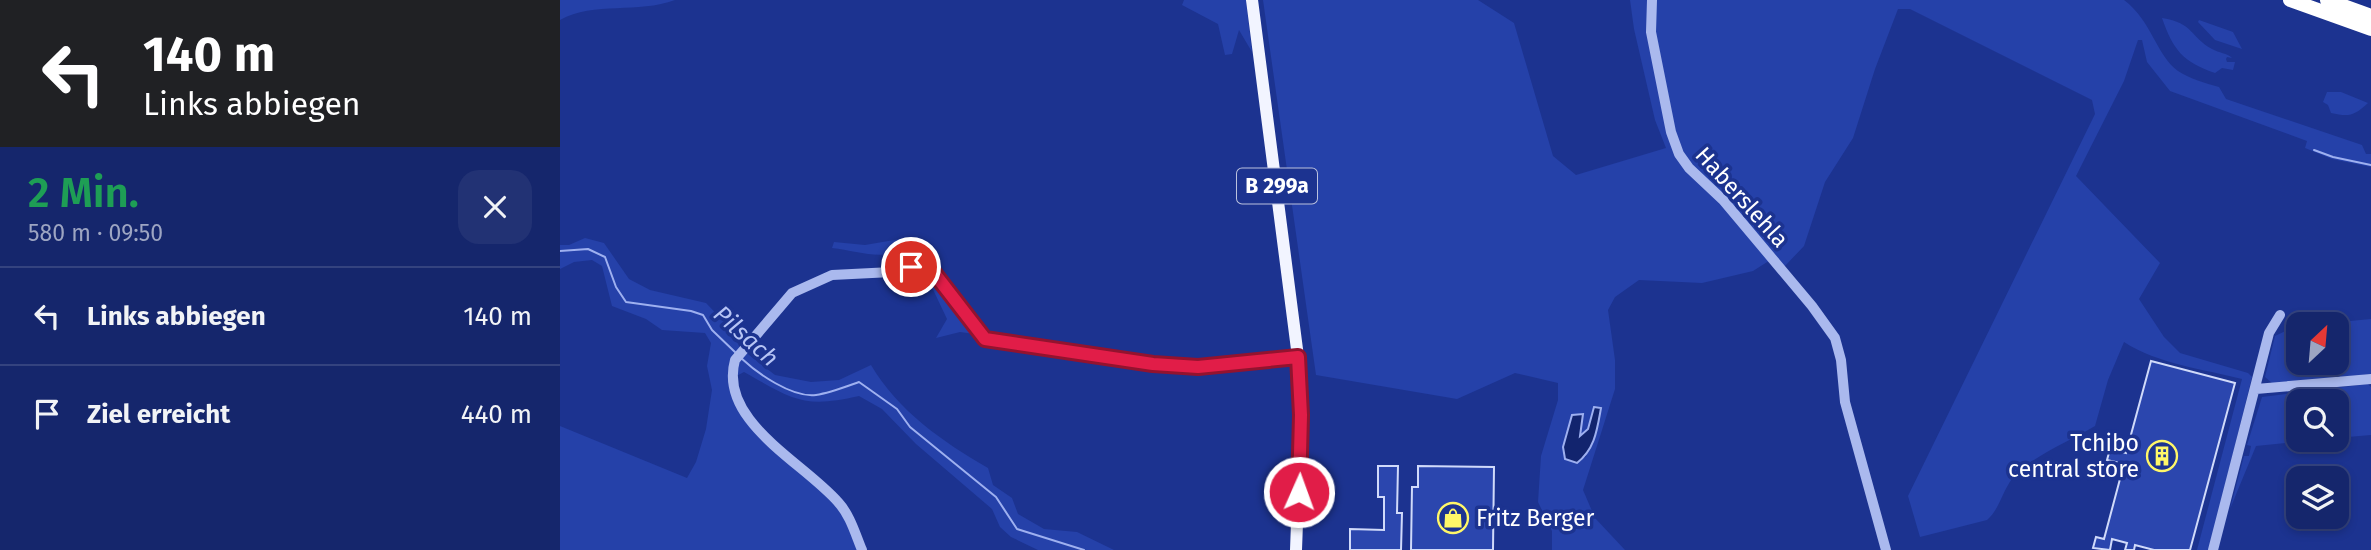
<!DOCTYPE html>
<html lang="de">
<meta charset="utf-8">
<style>
body{margin:0;font-family:"Fira Sans",sans-serif;background:#223274;color:#f1f3f6;height:100vh;display:flex;flex-direction:column;font-size:26px;white-space:nowrap}
*{box-sizing:border-box;margin:0}
p{font-size:23px;color:#9da5c2}
.icon{flex:none;width:38px;height:38px;fill:none;stroke:currentColor;stroke-width:2;stroke-linecap:round;stroke-linejoin:round}
.map{position:relative;flex:1;overflow:hidden}
.side{display:flex;flex-direction:column;background:#15266c;width:560px}
.side>*{flex:none}
.banner{background:#202124;color:#fff;overflow:hidden}
.needle{width:46px;rotate:26deg}
.tools{position:absolute;left:1726px;top:312px;display:grid;gap:14px}
.tools a{display:grid;place-items:center;width:63px;height:63px;border-radius:14px;background:#15266c;box-shadow:0 4px 10px #0003,0 0 0 2px #34437f;font-size:35px}
.pin{position:absolute;display:grid;place-items:center;width:60px;height:60px;color:#fff;margin:-30px;border:4px solid #fff;border-radius:50%;box-shadow:0 2px 7px #0007}
.me{position:absolute;width:77px;margin:-38px;rotate:2deg;stroke-linejoin:round;filter:drop-shadow(0 0 5px #0008)}
.turn{display:flex;align-items:center;gap:24px;height:147px;padding:0 28px;font-size:32px}
.turn .icon{width:91px;height:91px;stroke-width:2.5}
.turn b{display:block;font-size:49px;line-height:60px}
.round{display:grid;place-items:center;flex:none;width:74px;height:74px;border-radius:21px;background:#223274}
.summary{display:flex;align-items:center;justify-content:space-between;height:119px;padding:0 28px}
h1{font-size:42px;font-weight:600;line-height:52px;color:#1e9e55}
ul{padding:0;list-style:none}
li{display:flex;align-items:center;gap:21px;height:98px;padding:0 28px;border-top:2px solid #34437f}
li div{flex:1}
li b{display:block;font-size:26px}
li em{font-style:normal}
main{display:flex;flex:1;min-height:0}
.map>svg:first-child{display:block}
.green{fill:#2541a9;fill-rule:evenodd}
.water{fill:#12246e;stroke:#9eb0f0;stroke-width:2}
.lines{fill:none;stroke-linecap:round;stroke-linejoin:round}
.stream{stroke:#9eb0f0;stroke-width:2}
.building{fill:#2b46ae;stroke:#d0dafa;stroke-width:2}
.minor{stroke:#aab9ee;stroke-width:10}
.major{stroke:#f2f4ff;stroke-width:12}
.highway{stroke:#fff;stroke-width:14}
.route-casing{stroke:#92132f;stroke-width:18}
.route{stroke:#e11d48;stroke-width:12}
.labels{text-anchor:middle;stroke-width:7;stroke-linejoin:round;paint-order:stroke}
.shield{fill:#1c3390;stroke:#bbc2de;stroke-width:2}
.shield-label{font-size:21px;font-weight:bold;fill:#fff}
.street-label{font-size:23px;fill:#fff;stroke:#1c3390}
.poi-label{font-size:23px;fill:#fff;stroke:#1c3390;text-anchor:end}
.water-label{font-size:24px;font-style:italic;fill:#b6c4f5;stroke:#1c3390}
</style>
<main>
<section class="side">
<div class="banner">
<div class="turn"><svg class="icon" aria-label="left" viewBox="0 0 24 24"><path d="M17 20v-9H6M10 6l-5 5 5 5"/></svg><div><b>140 m</b>Links abbiegen</div></div>
</div>
<div class="summary"><div><h1>2 Min.</h1><p>580 m · 09:50</p></div><a class="round"><svg class="icon" aria-label="close" viewBox="0 0 24 24"><path d="M6 6l12 12M18 6L6 18"/></svg></a></div>
<ul>
<li><svg class="icon" aria-label="left" viewBox="0 0 24 24"><path d="M17 20v-9H6M10 6l-5 5 5 5"/></svg><div><b>Links abbiegen</b></div><em>140 m</em></li>
<li><svg class="icon" aria-label="arrive" viewBox="0 0 24 24"><path d="M6 21V4h12l-3 4 3 4H6"/></svg><div><b>Ziel erreicht</b></div><em>440 m</em></li>
</ul>
</section>
<div class="map">
<svg width="1811" height="550" viewBox="0 0 1811 550">
<rect width="100%" height="100%" fill="#1c3390"/>
<path class="green" d="M0 0H115C78 14 34 1 0 20Z
M624 0H686L692 52 679 30 672 54 665 55 658 24 622 5Z
M703 0H918L954 23 993 156 1016 175 1106 148 1095 120 1074 29 1070 0H1564C1592 21 1596 55 1618 71 1630 79 1645 83 1659 87L1666 99 1802 145 1806 154H1811V167L1772 159 1745 148 1747 141 1610 91 1587 62 1582 40H1578L1564 81 1516 176 1600 263 1579 299 1604 337 1620 353 1688 373 1692 377 1649 550H1637L1682 379C1643 369 1598 364 1564 342L1548 380 1535 426C1510 441 1477 454 1456 474 1443 487 1441 508 1427 520L1360 537 1348 496 1535 114 1532 100 1350 9H1338L1315 69 1293 138 1265 182 1244 246 1224 267 1215 257 1193 271 1142 283 1079 280 1055 297 1048 310 1055 360V389L1023 490 1035 518 1065 550H992V531L978 502 981 456 998 400V383L955 373 897 399 756 375ZM1034 407 1026 457 1005 459 1003 448 1006 432 1019 437 1028 429Z
M1602 18C1634 23 1630 37 1652 49 1659 53 1667 53 1672 58L1667 57 1666 59 1667 62H1675L1673 70 1662 68 1655 73C1623 62 1613 50 1602 18Z
M1639 20 1673 32 1682 49 1655 40 1638 22Z
M1767 92H1781L1808 103C1794 116 1789 117 1771 113L1768 105 1763 102Z
M25 238 44 243 69 279 90 290 146 303 170 328 180 348 215 375 251 382 279 380 311 365C338 411 383 442 428 468L433 485 452 498 458 514 484 529 517 532 554 550H478L451 537 440 527 432 509 356 444 322 409 299 396C243 409 232 399 184 372L169 380 175 403 276 503 283 513 299 550H0V426L127 478 136 462 146 429 152 390 147 366 151 343 145 333 102 330 86 319 52 306 42 266 32 260 14 262 0 269V245H9Z
M346 238 348 247C325 262 298 251 272 248L274 242 305 245Z
M370 273 415 334 400 332 376 338 387 319 368 279Z
M1811 319V374L1713 384 1705 377 1715 336 1738 325V362H1776V324H1758Z
M1808 384 1811 387V435L1776 438V401H1738V439H1764L1696 446 1670 509 1684 456H1689L1691 446 1687 445 1702 397Z"/>
<path class="water" d="M1034 407 1041 408C1037 430 1035 449 1017 463L1005 459 1003 447 1012 415 1023 414 1020 436 1028 429Z"/>
<g class="lines">
<path class="stream" d="M1754 150 1773 157 1811 165
M0 251 28 249 45 257 56 287 66 302 131 311 143 315 152 330 177 354
M181 358C197 373 232 398 256 395 270 393 285 387 299 382L337 409 350 427 436 497 457 529 524 550"/>
</g>
<path class="building" d="M1591 361 1675 383 1630 550H1594L1575 545 1574 550H1565L1567 543 1552 539 1550 550 1533 548 1536 537 1544 539 1564 464 1547 460 1550 449 1566 453Z
M818 466H838L837 513H842L841 550H790V529L824 530V497H818Z
M858 466 934 467 933 550H851L852 487H858Z"/>
<g class="lines">
<path class="minor" d="M1092 0 1091 32 1111 132 1119 154 1129 168 1163 200 1252 306 1275 338 1281 360 1285 402 1326 550
M1696 389 1811 379
M302 550C295 533 290 515 278 502 243 462 158 421 175 360L232 293 272 275 332 272 362 266 371 269 425 339 593 364 638 367 738 357
M1653 550 1709 333 1720 315"/>
<path class="major" d="M692 0 738 357 741 415 736 550"/>
<path class="highway" d="M1730 0 1811 29
M1767 0 1811 16"/>
</g>
<g class="lines">
<g class="route-casing">
<path id="route" d="M351 267 362 266 371 269 425 339 593 364 638 367 738 357 741 415 739 492"/>
</g>
<use href="#route" class="route"/>
</g>
<defs>
<g id="building-ring" transform="scale(1.575)"><circle r="9.5" fill="#1c3390" stroke="#fff768" stroke-width="1.5"/><path d="M-4-6H4V6H1V3H-1V6H-4ZM-2.5-4.3h1.7v1.8h-1.7ZM.8-4.3h1.7v1.8H.8ZM-2.5-1h1.7V.8h-1.7ZM.8-1h1.7V.8H.8Z" fill="#fff768"/></g>
<g id="shop-ring" transform="scale(1.575)"><circle r="9.5" fill="#1c3390" stroke="#fff768" stroke-width="1.5"/><path d="M-5-2.5h2.3a2.7 3.5 0 0 1 5.4 0H5L5.5 6h-11ZM-1.5-2.5h3a1.5 2.3 0 0 0-3 0Z" fill="#fff768"/></g>
</defs>
<g fill-rule="evenodd">
<use href="#building-ring" x="1602" y="456"/>
<use href="#shop-ring" x="893" y="518"/>
</g>
<g class="labels">
<rect class="shield" x="677" y="168.5" width="80" height="35" rx="5"/>
<g class="shield-label">
<text x="717" y="193">B 299a</text>
</g>
<g class="street-label">
<text transform="translate(1182 197) rotate(48)" y="8">Haberslehla</text>
</g>
<g class="poi-label">
<text x="1579" y="451">Tchibo<tspan x="1579" dy="26">central store</tspan></text>
<text x="916" y="526" text-anchor="start">Fritz Berger</text>
</g>
<g class="water-label">
<text transform="translate(186 336) rotate(42)" y="8">Pilsach</text>
</g>
</g>
</svg>
<div class="tools">
<a><svg class="needle" viewBox="-14 -14 28 28"><path d="M0-13l5 13h-10z" fill="#e53935"/><path d="M0 13l5-13h-10z" fill="#9da5c2"/></svg></a>
<a><svg class="icon" aria-label="search" viewBox="0 0 24 24"><circle cx="10" cy="10" r="6"/><path d="M15 15l6 6"/></svg></a>
<a><svg class="icon" aria-label="layers" viewBox="0 0 24 24"><path d="M12 4l9 5-9 5-9-5zM3 14l9 5 9-5"/></svg></a>
</div>
<div class="pin" style="left:351px;top:267px;background:#d93025"><svg class="icon" aria-label="arrive" viewBox="0 0 24 24"><path d="M6 21V4h12l-3 4 3 4H6"/></svg></div>
<svg class="me" style="left:739px;top:492px" viewBox="-20 -20 40 40"><circle r="17" fill="#e11d48" stroke="#fff" stroke-width="3"/><path d="M0-11L8 9 0 5-8 9z" fill="#fff"/></svg>
</div>
</main>
